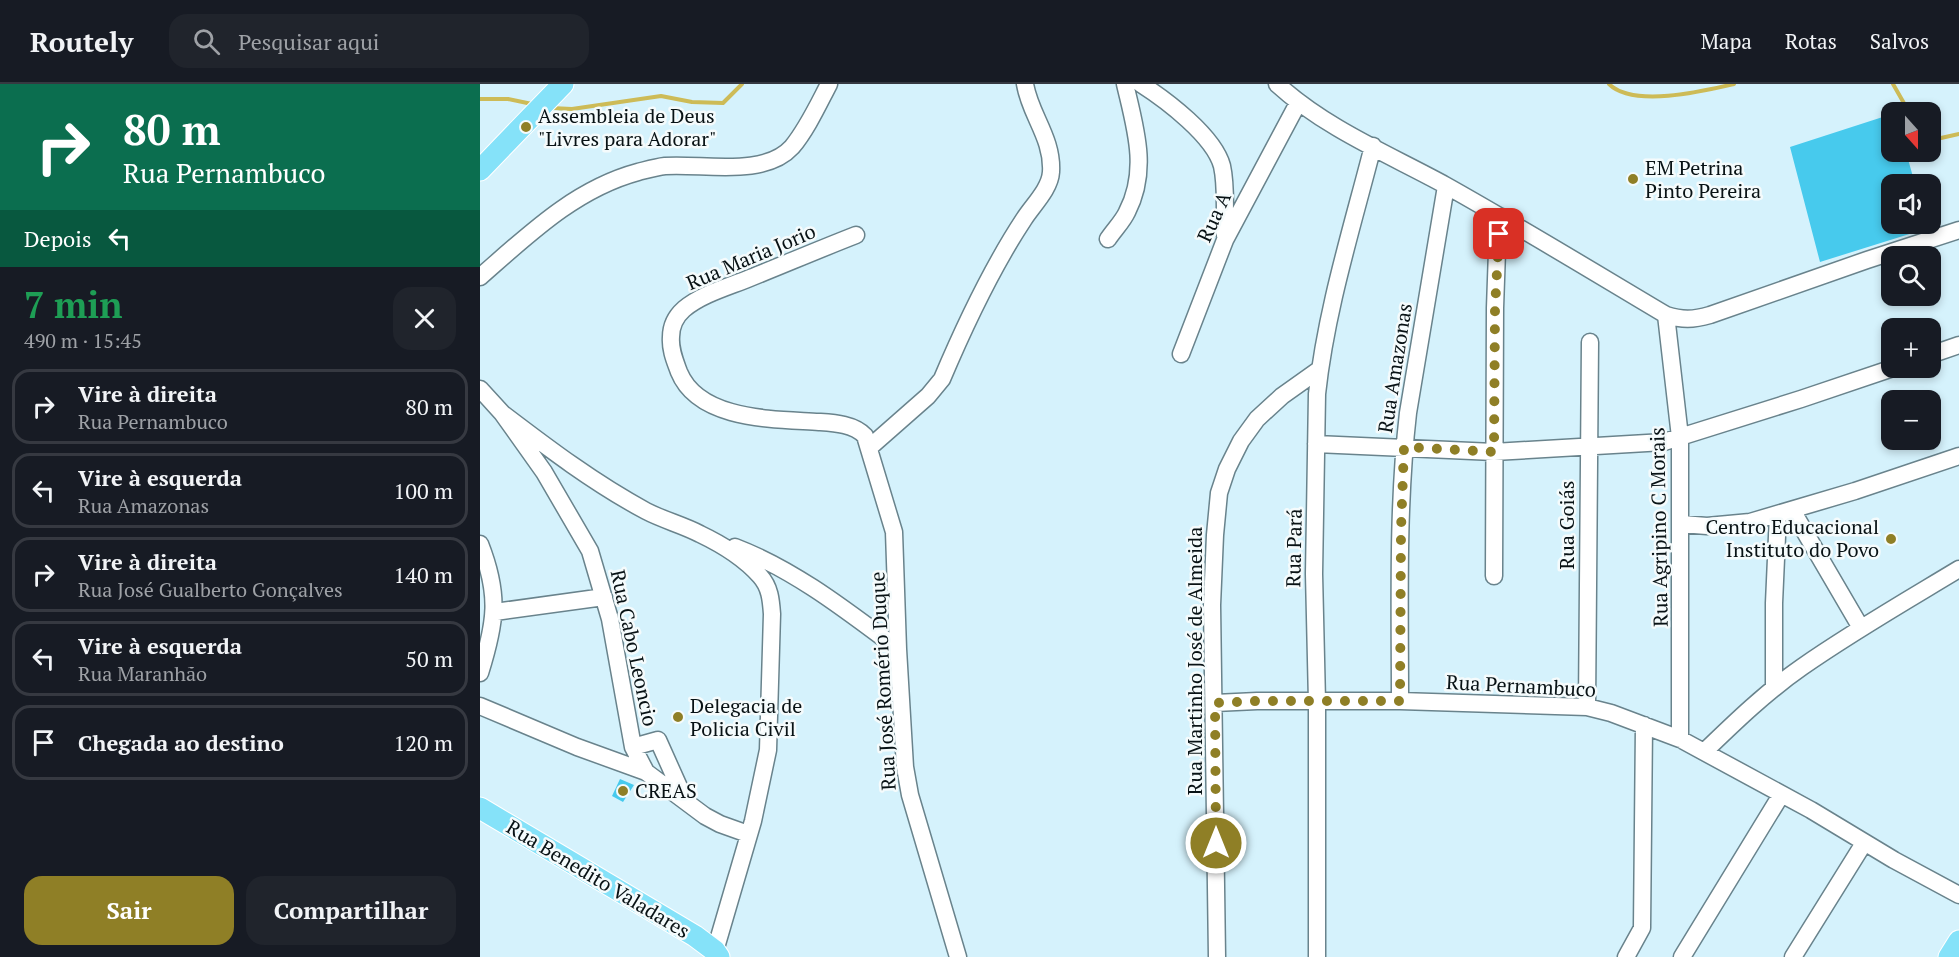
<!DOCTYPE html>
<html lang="pt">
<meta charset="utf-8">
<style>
body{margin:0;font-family:"PT Serif",serif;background:#20242c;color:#f1f3f6;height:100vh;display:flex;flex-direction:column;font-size:22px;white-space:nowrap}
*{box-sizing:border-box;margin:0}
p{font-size:20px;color:#9ea1a6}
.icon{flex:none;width:33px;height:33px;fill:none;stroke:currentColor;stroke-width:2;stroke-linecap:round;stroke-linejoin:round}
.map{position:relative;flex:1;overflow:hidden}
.details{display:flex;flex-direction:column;background:#171b24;width:480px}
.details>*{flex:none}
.hud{background:#0b6e4f;color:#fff;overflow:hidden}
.needle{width:39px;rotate:159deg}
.controls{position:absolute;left:1401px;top:18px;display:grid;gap:12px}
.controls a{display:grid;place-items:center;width:60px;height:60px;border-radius:12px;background:#171b24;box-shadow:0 3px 9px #0003;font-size:30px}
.pin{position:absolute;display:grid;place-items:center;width:51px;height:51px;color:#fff;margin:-26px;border-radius:12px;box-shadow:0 3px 9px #0006}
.me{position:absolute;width:66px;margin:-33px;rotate:0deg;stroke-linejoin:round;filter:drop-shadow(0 0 4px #0008)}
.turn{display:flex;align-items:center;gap:21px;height:126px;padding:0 24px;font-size:27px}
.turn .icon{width:78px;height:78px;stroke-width:2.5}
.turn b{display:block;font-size:42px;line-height:51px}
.then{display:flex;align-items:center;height:57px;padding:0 24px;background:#0003;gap:12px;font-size:22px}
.round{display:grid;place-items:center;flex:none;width:63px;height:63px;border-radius:18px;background:#20242c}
.summary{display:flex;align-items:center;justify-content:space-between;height:102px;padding:0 24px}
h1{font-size:36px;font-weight:700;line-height:45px;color:#1e9e55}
.button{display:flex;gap:12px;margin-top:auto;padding:12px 24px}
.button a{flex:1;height:69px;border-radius:18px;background:#8f7f26;color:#fff;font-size:24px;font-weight:700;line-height:69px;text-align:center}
.button a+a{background:#20242c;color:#f1f3f6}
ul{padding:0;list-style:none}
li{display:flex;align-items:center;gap:18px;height:75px;margin:0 12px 9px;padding:0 12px;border:3px solid #363941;border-radius:18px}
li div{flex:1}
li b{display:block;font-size:22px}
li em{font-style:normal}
header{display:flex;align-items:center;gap:36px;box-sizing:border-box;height:84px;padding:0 30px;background:#171b24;border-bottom:2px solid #363941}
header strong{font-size:28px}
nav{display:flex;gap:33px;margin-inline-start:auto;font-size:21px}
.search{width:420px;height:54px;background:#20242c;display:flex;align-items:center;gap:15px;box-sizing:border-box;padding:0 21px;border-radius:18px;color:#9ea1a6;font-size:22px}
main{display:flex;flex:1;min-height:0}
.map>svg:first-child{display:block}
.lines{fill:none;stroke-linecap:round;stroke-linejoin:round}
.stream{stroke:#cdbb57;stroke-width:4}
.building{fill:#47caed}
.minor-casing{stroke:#69838c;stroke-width:19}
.major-casing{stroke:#fff;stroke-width:23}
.minor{stroke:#fff;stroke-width:16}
.major{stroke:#85e2f9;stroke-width:21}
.route{stroke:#8f7f26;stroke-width:10;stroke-dasharray:0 18}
.poi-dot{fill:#8f7f26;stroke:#f5fbfc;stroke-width:2}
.labels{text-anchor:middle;stroke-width:5;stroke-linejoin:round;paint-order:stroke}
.poi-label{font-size:20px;fill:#081215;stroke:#f5fbfc;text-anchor:start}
.street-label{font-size:20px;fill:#081215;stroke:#f5fbfc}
</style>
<header>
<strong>Routely</strong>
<div class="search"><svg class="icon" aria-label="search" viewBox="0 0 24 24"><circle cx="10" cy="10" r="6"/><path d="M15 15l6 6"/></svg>Pesquisar aqui</div>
<nav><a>Mapa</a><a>Rotas</a><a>Salvos</a></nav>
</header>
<main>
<section class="details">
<div class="hud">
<div class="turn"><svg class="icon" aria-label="right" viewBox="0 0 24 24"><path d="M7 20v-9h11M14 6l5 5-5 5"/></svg><div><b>80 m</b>Rua Pernambuco</div></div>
<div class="then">Depois<svg class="icon" aria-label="left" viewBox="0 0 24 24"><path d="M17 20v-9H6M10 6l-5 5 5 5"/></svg></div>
</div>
<div class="summary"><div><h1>7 min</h1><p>490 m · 15:45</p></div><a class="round"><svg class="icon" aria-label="close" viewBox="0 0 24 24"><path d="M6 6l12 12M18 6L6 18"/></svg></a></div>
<ul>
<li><svg class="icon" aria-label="right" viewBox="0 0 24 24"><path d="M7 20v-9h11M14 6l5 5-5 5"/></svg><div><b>Vire à direita</b><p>Rua Pernambuco</p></div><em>80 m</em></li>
<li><svg class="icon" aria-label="left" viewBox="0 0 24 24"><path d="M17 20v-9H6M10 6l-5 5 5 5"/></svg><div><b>Vire à esquerda</b><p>Rua Amazonas</p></div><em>100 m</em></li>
<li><svg class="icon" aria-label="right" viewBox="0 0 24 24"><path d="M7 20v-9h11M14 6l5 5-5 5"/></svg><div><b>Vire à direita</b><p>Rua José Gualberto Gonçalves</p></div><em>140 m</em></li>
<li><svg class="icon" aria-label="left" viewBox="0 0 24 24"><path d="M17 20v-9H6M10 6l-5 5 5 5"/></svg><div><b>Vire à esquerda</b><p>Rua Maranhão</p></div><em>50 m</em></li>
<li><svg class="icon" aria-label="arrive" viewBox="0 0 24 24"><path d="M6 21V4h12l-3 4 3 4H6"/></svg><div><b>Chegada ao destino</b></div><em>120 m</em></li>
</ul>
<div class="button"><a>Sair</a><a>Compartilhar</a></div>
</section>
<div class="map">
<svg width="1479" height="873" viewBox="0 0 1479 873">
<rect width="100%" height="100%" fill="#d5f2fc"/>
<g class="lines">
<path class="stream" d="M1129 0C1153 24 1224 7 1254 0
M1413 0 1429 28
M0 15H28L52 20
M71 24 92 25 181 12 212 18 243 19 262 0
M1450 53 1461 54 1479 50"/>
</g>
<path class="building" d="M1412 30V68H1426L1435 100H1412V140H1455V142L1340 178 1310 63Z
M140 695 154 701 143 718 132 712Z"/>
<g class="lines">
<g class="minor-casing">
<path id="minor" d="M661 0C686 16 734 52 742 82 747 104 744 130 745 152
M797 0C845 44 908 70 965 101 1040 143 1112 187 1186 231 1202 236 1213 236 1230 231L1387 176 1479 146
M376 151C340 165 305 180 270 194 248 203 222 210 204 225 195 233 191 242 191 253 190 266 195 277 199 288 219 337 295 335 339 338 354 339 374 340 385 352L414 448 418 565 425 683 430 711 478 873
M628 155C634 146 643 137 647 128 669 86 655 43 645 0
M0 193C48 151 95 105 158 88 166 86 176 83 185 82 222 79 284 94 312 63 327 45 338 21 349 0
M1186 231 1200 353V655
M701 270 745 156 818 19
M1450 271 1479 261
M0 305 22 329 64 388 110 467 130 535 153 663 166 688
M22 329C68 364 114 399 166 427 183 436 203 441 220 450 241 460 265 475 280 492 290 503 291 516 292 530L288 666 273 737 235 867
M836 360 1014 368 1184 358 1321 315 1413 284
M390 363 448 312 462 295C484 243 513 182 544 135 553 121 570 105 571 88 573 54 550 31 545 0
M1312 426 1381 544
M1202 440 1227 442 1270 438 1375 407 1479 372
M0 460C20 511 16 538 0 589
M255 463C315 486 367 527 418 565
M1014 492 1015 224 1017 167 1022 133
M15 528 124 513
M1294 604V519L1298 430
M920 617C920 521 917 425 928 329L966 102
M735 619 777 617H920L1107 623 1131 629 1200 655 1331 726 1414 776 1479 811
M0 622 97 663 166 688 225 732 240 740 268 750
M1107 623 1110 258
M153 663 178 656 204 714
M1224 668C1255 638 1286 608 1322 583 1372 548 1426 517 1479 485
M737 873 732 521 735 451 739 409 747 385 761 357 777 335 802 312 840 285
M837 873V618L834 490 837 310C846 226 872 144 893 62
M1146 873 1162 844 1164 641
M1202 873 1301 711
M1313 873 1384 759"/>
</g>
<g class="major-casing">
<path id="major" d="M0 86 83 0
M0 724 215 852 235 867 239 873
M1469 873 1479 857"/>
</g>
<use href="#minor" class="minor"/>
<use href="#major" class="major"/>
</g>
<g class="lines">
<path class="route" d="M736 759 735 619 777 617H920L921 446 924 363 1014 368 1015 224 1019 150"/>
</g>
<g class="poi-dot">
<circle cx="46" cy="43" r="6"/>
<circle cx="1153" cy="95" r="6"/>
<circle cx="1411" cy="455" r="6"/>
<circle cx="198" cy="633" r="6"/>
<circle cx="143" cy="707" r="6"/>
</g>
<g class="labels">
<g class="poi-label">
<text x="58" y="39">Assembleia de Deus<tspan x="58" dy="23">"Livres para Adorar"</tspan></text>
<text x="1165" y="91">EM Petrina<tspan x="1165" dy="23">Pinto Pereira</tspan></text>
<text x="1399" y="450" text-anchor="end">Centro Educacional<tspan x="1399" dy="23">Instituto do Povo</tspan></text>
<text x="210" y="629">Delegacia de<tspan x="210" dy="23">Policia Civil</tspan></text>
<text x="155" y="714">CREAS</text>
</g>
<g class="street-label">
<text transform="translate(734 133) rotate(-65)" y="7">Rua A</text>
<text transform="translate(271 173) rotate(-23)" y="7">Rua Maria Jorio</text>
<text transform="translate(915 284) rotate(-81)" y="7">Rua Amazonas</text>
<text transform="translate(1087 441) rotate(-90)" y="7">Rua Goiás</text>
<text transform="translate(1179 443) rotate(-91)" y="7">Rua Agripino C Morais</text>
<text transform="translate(814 464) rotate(-89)" y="7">Rua Pará</text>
<text transform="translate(154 564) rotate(78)" y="7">Rua Cabo Leoncio</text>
<text transform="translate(715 577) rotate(-90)" y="7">Rua Martinho José de Almeida</text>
<text transform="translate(403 597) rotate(-93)" y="7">Rua José Romério Duque</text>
<text transform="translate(1041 602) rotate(3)" y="7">Rua Pernambuco</text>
<text transform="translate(118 795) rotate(31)" y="7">Rua Benedito Valadares</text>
</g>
</g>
</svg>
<div class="controls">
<a><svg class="needle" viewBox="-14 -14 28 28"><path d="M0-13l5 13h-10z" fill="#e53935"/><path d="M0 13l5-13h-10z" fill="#9ea1a6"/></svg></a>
<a><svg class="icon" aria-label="sound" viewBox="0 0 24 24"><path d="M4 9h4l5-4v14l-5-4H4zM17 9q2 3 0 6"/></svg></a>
<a><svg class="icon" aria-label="search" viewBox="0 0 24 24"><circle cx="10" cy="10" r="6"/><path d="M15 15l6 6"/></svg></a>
<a>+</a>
<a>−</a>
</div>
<div class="pin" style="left:1019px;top:150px;background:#d93025"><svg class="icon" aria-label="arrive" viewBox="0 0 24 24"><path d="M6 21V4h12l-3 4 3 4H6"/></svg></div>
<svg class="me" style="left:736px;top:759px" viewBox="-20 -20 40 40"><circle r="17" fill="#8f7f26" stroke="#fff" stroke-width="3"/><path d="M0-11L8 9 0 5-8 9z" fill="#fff"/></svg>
</div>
</main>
